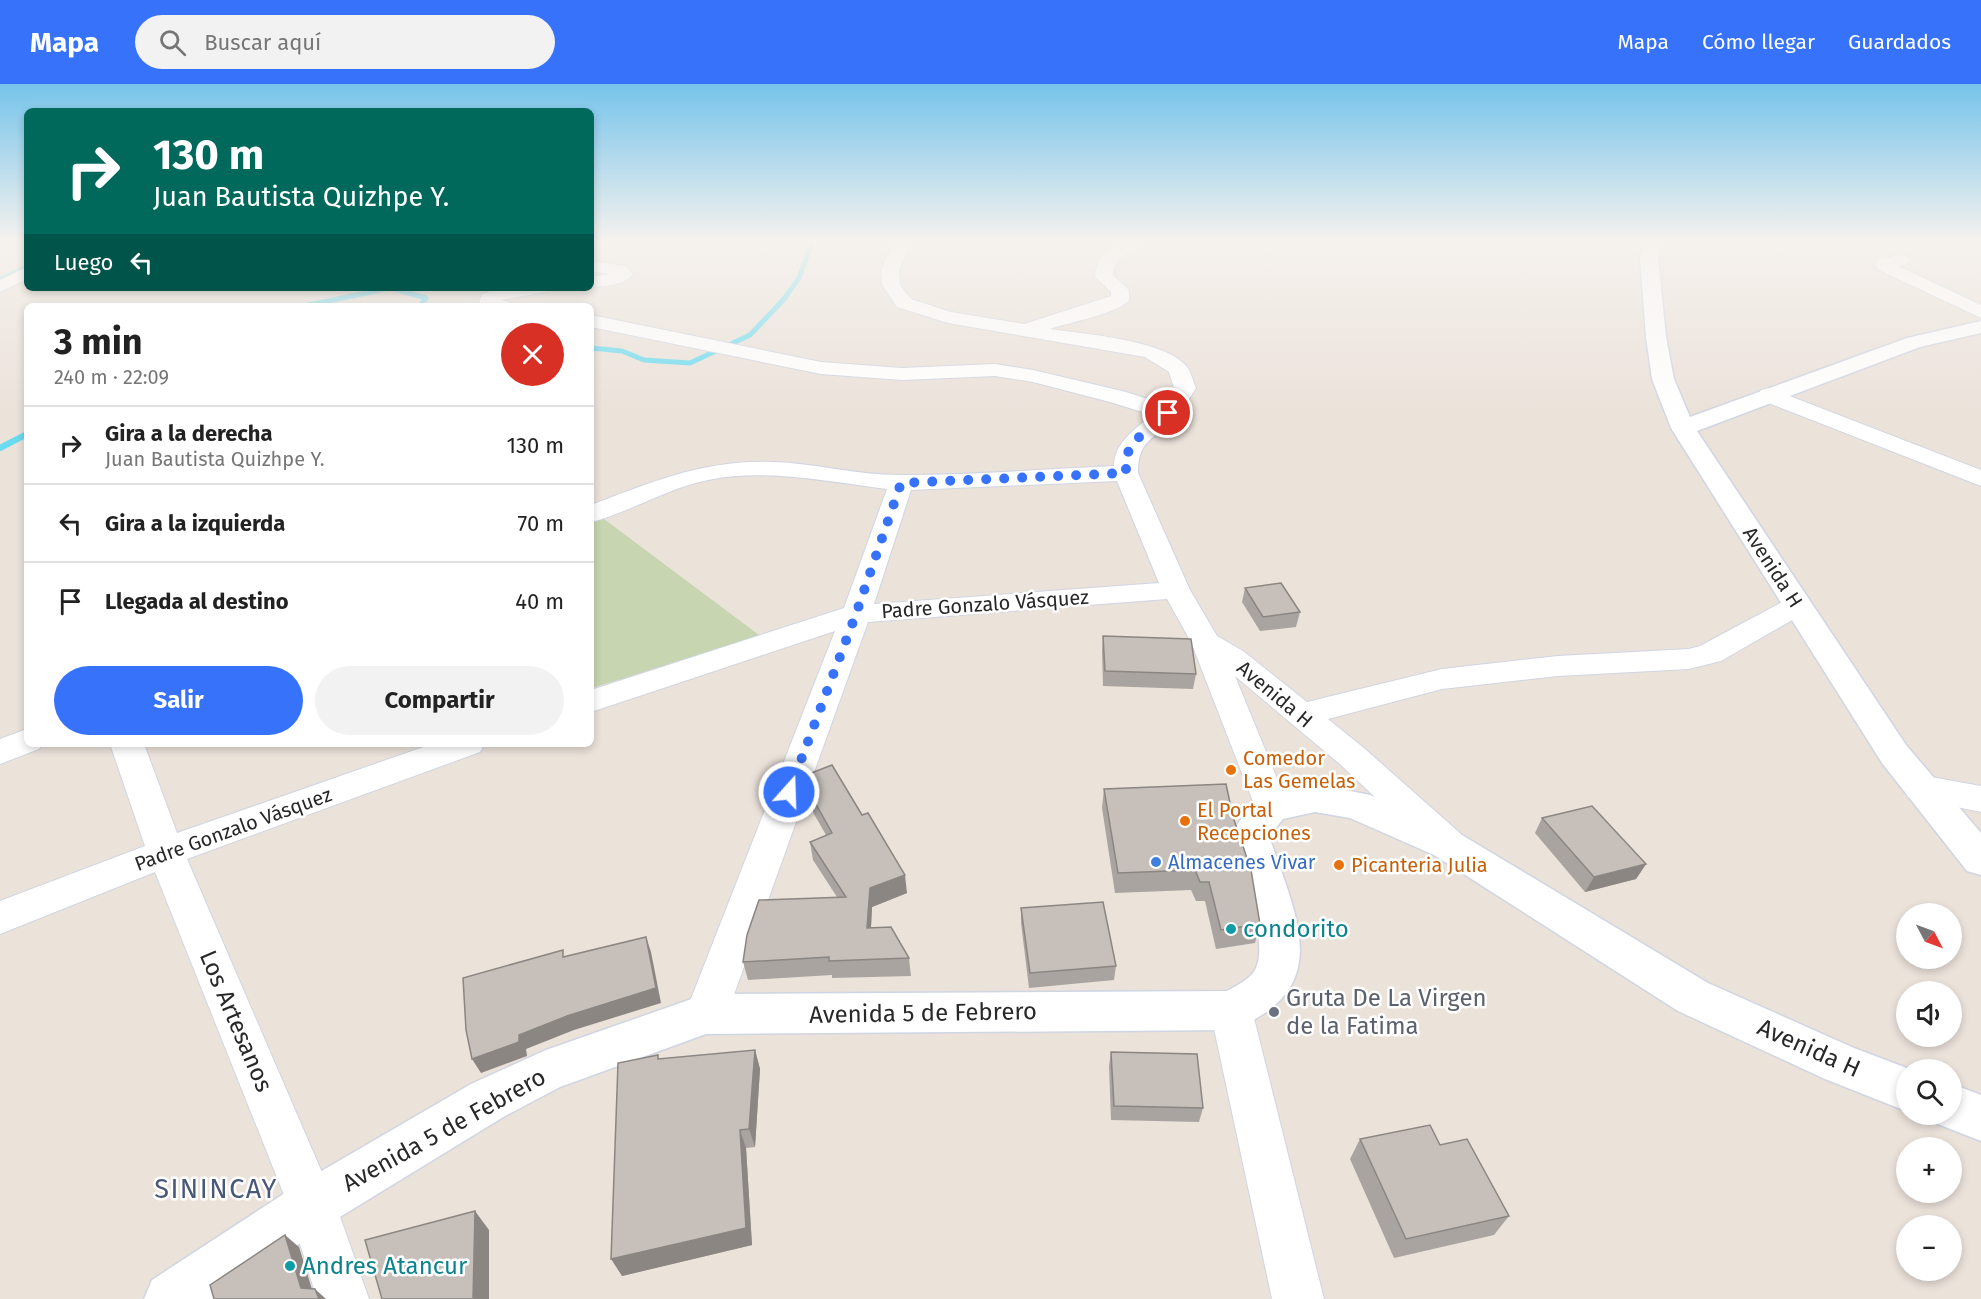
<!DOCTYPE html>
<html lang="es">
<meta charset="utf-8">
<style>
body{margin:0;font-family:"Fira Sans",sans-serif;background:#f2f2f2;color:#222;height:100vh;display:flex;flex-direction:column;font-size:22px;white-space:nowrap}
*{box-sizing:border-box;margin:0}
p{font-size:20px;color:#767676}
.icon{flex:none;width:33px;height:33px;fill:none;stroke:currentColor;stroke-width:2;stroke-linecap:round;stroke-linejoin:round}
.map{position:relative;flex:1;overflow:hidden}
.sheet{position:absolute;left:24px;top:219px;width:570px;height:444px;display:flex;flex-direction:column;background:#fff;border-radius:9px;box-shadow:0 3px 9px #0003}
.sheet>*{flex:none}
.banner{position:absolute;left:24px;top:24px;width:570px;height:183px;border-radius:9px;box-shadow:0 3px 9px #0003;background:#00695c;color:#fff;overflow:hidden}
.needle{width:39px;rotate:131deg}
.buttons{position:absolute;left:1896px;top:819px;display:grid;gap:12px}
.buttons a{display:grid;place-items:center;width:66px;height:66px;border-radius:50%;background:#fff;box-shadow:0 3px 9px #0003;font-size:30px}
.pin{position:absolute;display:grid;place-items:center;width:51px;height:51px;color:#fff;margin:-26px;border:3px solid #fff;border-radius:50%;box-shadow:0 2px 6px #0007}
.me{position:absolute;width:66px;margin:-33px;rotate:20deg;stroke-linejoin:round;filter:drop-shadow(0 0 4px #0008)}
.turn{display:flex;align-items:center;gap:21px;height:126px;padding:0 30px;font-size:27px}
.turn .icon{width:78px;height:78px;stroke-width:2.5}
.turn b{display:block;font-size:42px;line-height:51px}
.then{display:flex;align-items:center;height:57px;padding:0 30px;background:#0003;gap:12px;font-size:22px}
.round{display:grid;place-items:center;flex:none;width:63px;height:63px;border-radius:32px;background:#f2f2f2}
.summary{display:flex;align-items:center;justify-content:space-between;height:102px;padding:0 30px}
h1{font-size:36px;font-weight:700;line-height:45px}
.cta{display:flex;gap:12px;margin-top:auto;padding:12px 30px}
.cta a{flex:1;height:69px;border-radius:36px;background:#3772fb;color:#fff;font-size:24px;font-weight:700;line-height:69px;text-align:center}
.cta a+a{background:#f2f2f2;color:#222}
ul{padding:0;list-style:none}
li{display:flex;align-items:center;gap:18px;height:78px;padding:0 30px;border-top:2px solid #e0e0e0}
li div{flex:1}
li b{display:block;font-size:22px}
li em{font-style:normal}
header{display:flex;align-items:center;gap:36px;box-sizing:border-box;height:84px;padding:0 30px;background:#3772fb;color:#fff}
header strong{font-size:28px}
nav{display:flex;gap:33px;margin-inline-start:auto;font-size:21px}
.search{width:420px;height:54px;background:#f2f2f2;display:flex;align-items:center;gap:15px;box-sizing:border-box;padding:0 21px;border-radius:33px;color:#767676;font-size:22px}
.map>svg:first-child{display:block}
.cemetery{fill:#c7d5b1}
.lines{fill:none;stroke-linecap:round;stroke-linejoin:round}
.stream-far1{stroke:#6bdbef;stroke-width:5}
.stream{stroke:#6bdbef;stroke-width:6}
.street-casing{stroke:#cfd5e2;stroke-width:2}
.secondary-casing{stroke:#cfd5e2;stroke-width:3}
.street{fill:#fff;fill-rule:evenodd}
.secondary{fill:#fff;fill-rule:evenodd}
.wall{fill:#aaa4a0}
.shaded-wall{fill:#8b8682}
.building{fill:#c6bfba;stroke:#8b8682;stroke-width:1.5}
.route{stroke:#3772fb;stroke-width:10;stroke-dasharray:0 18}
.food-dot{fill:#e8710a;stroke:#fff;stroke-width:2}
.shop-dot{fill:#3f7fe0;stroke:#fff;stroke-width:2}
.culture-dot{fill:#0f9aa8;stroke:#fff;stroke-width:2}
.worship-dot{fill:#6b7280;stroke:#fff;stroke-width:2}
.labels{text-anchor:middle;stroke-width:5;stroke-linejoin:round;paint-order:stroke}
.street-label{font-size:20px;fill:#282828;stroke:#fff}
.food-label{font-size:20px;fill:#c56008;stroke:#fff;text-anchor:start}
.shop-label{font-size:20px;fill:#366cbe;stroke:#fff;text-anchor:start}
.near-culture-label{font-size:24px;fill:#0d838f;stroke:#fff;text-anchor:start}
.near-worship-label{font-size:24px;fill:#5b616d;stroke:#fff;text-anchor:start}
.near-street-label{font-size:24px;fill:#282828;stroke:#fff}
.near-quarter-label{font-size:27px;letter-spacing:1.5px;fill:#495779;stroke:#fff}
</style>
<header>
<strong>Mapa</strong>
<div class="search"><svg class="icon" aria-label="search" viewBox="0 0 24 24"><circle cx="10" cy="10" r="6"/><path d="M15 15l6 6"/></svg>Buscar aquí</div>
<nav><a>Mapa</a><a>Cómo llegar</a><a>Guardados</a></nav>
</header>
<div class="map">
<svg width="1981" height="1215" viewBox="0 0 1981 1215">
<rect width="100%" height="100%" fill="#ebe2da"/>
<path class="cemetery" d="M600 432 763 554 591 604V436Z"/>
<g class="lines">
<path class="stream-far1" d="M0 196 27 183
M391 204 426 214 420 222
M304 222 390 204
M591 264 622 267 644 276 690 279 750 251 784 215 799 194 811 161 810 157"/>
<path class="stream" d="M0 364 27 350"/>
<g class="street-casing">
<path id="street" d="M895 157H911L899 186 900 201 911 215 951 228 1024 240 1111 212V208L1095 193C1097 163 1119 157 1144 157 1135 171 1114 169 1113 191L1129 206C1129 211 1131 216 1126 219 1113 230 1068 239 1050 245 1083 250 1167 256 1187 283 1191 288 1193 297 1196 304 1190 313 1184 324 1177 332 1157 356 1138 352 1138 389L1190 506 1217 552 1243 567 1307 618 1442 585 1558 572 1689 565 1700 562 1788 515 1798 512 1808 515 1812 521 1808 527 1721 577 1689 585 1558 592 1442 605 1328 635 1365 665 1461 750 1466 760 1461 770 1448 774 1435 770 1341 681 1235 592 1289 724 1283 733 1271 737 1259 733 1191 558 1167 515 868 538 727 930 721 943 706 949 691 943 685 930 835 547 591 628V606L844 524 887 405C829 398 766 384 708 396 667 404 631 428 591 438V421C651 398 707 375 772 378 816 379 860 392 904 391 974 391 1044 385 1114 382 1114 359 1135 345 1152 331L1110 318 1033 298 995 292 902 296 821 290 591 243V231L821 278 902 284 995 280 1033 286 1126 308 1163 320 1174 304 1169 288 1145 273 948 239 897 223 882 201 881 186ZM1117 397 1159 499 874 520 911 406Z
M1900 171 1906 172 1909 176 1906 180 1898 182 1981 221V234L1879 186 1875 180 1878 176Z
M591 177 625 182 633 190C624 202 605 202 591 203V193L609 190 591 187Z
M27 183V195L0 208V196Z
M499 204H549L546 208 501 216 510 218 512 222H481L479 218 482 210Z
M1769 304 1981 386V402L1761 316 1758 311 1761 306Z
M27 645V660H42L39 665 0 680V655Z
M110 660H144L177 749 432 660H485L480 668 187 775 336 1121 369 1215H317L288 1121 155 788 0 850V817L145 762Z
M1920 691 1981 702V728L1908 713 1903 704 1908 695Z
M1231 907 1246 913 1252 926 1324 1215H1272L1210 926 1216 913Z"/>
</g>
<g class="secondary-casing">
<path id="secondary" d="M1646 157H1664L1658 173 1666 253 1674 295 1690 333 1907 254 1981 237V249L1920 263 1697 347 1906 661 1981 749V791L1967 787 1882 679 1671 344 1652 295 1646 253 1640 173Z
M1315 700 1370 711 1462 751 1708 899 1854 964 1912 986H1906V1027L1825 995 1678 927 1434 771 1350 734 1315 728 1283 735 1269 752C1296 832 1337 906 1231 946L706 950 560 1003 505 1032 330 1139 218 1215H144L152 1196 294 1103 471 1000 546 966 706 910 1227 907C1237 901 1251 895 1256 884 1269 855 1240 782 1231 752 1256 705 1267 711 1315 700Z
M1952 1000 1981 1011V1057L1935 1039 1932 1030H1952Z"/>
</g>
<use href="#street" class="street"/>
<use href="#secondary" class="secondary"/>
</g>
<path class="wall" d="M1245 504 1300 528 1296 543 1260 547 1242 518Z
M1103 552 1196 590 1193 605 1103 602 1102 567Z
M803 697 907 809 872 823 871 844 909 874 911 892 832 894V891L748 896 743 878 837 813 813 776 810 758 826 751 806 716Z
M1104 705 1233 733 1260 840 1255 859 1216 865 1205 817H1196L1191 806 1115 809 1102 724Z
M1542 734 1646 780 1636 795 1585 808 1535 749Z
M1021 824 1116 882 1114 896 1029 904 1021 839Z
M755 966 760 985 755 1063 746 1064 752 1161 622 1192 660 975Z
M1111 968 1203 1024 1199 1038 1111 1036 1109 982Z
M1360 1055 1440 1061 1509 1132 1494 1151 1394 1174 1350 1075Z"/>
<path class="shaded-wall" d="M1646 780 1636 795 1585 808 1594 793Z
M905 791 907 809 872 823 870 862 867 844 870 804Z
M646 853 651 868 661 919 574 946 526 965 527 972 481 989 472 975 519 951Z
M755 966 760 985 755 1063 749 1045Z
M740 1046 746 1064 752 1161 622 1192 611 1175Z
M475 1127 489 1146V1215H473Z
M285 1151 299 1163 315 1215 301 1204Z
M315 1205 326 1215H319Z"/>
<path class="building" d="M1281 499 1300 528 1263 533 1245 504Z
M1103 552 1191 555 1196 590 1105 587Z
M832 681 862 731 868 729 905 791 870 804 867 844 891 843 909 874 829 877V873L743 878 747 851 759 816 846 813 810 758 832 749 803 697 806 691Z
M1226 700 1233 733 1251 786 1260 840 1221 846 1209 798H1200L1195 786 1118 789 1104 705Z
M1592 722 1646 780 1594 793 1542 734Z
M1103 818 1116 882 1030 889 1021 824Z
M646 853 656 904 567 932 519 951V958L472 975 466 946 463 894 563 866V873Z
M755 966 749 1045 740 1046 746 1144 611 1175 618 979 658 971V975Z
M1111 968 1197 970 1203 1024 1114 1022Z
M1430 1041 1440 1061 1467 1055 1509 1132 1406 1155 1360 1055Z
M475 1127 473 1215H382L365 1156Z
M285 1151 301 1204 315 1205 319 1215H214L210 1201Z"/>
<linearGradient id="sky" x2="0" y2="1"><stop stop-color="#76c4eb"/><stop offset="0.48" stop-color="#f6f2ee"/><stop offset="1" stop-color="#f6f2ee" stop-opacity="0"/></linearGradient>
<rect width="1981" height="327" fill="url(#sky)"/>
<g class="lines">
<path class="route" d="M789 708 856 530 901 399 1126 389V371L1138 354 1168 329"/>
</g>
<g class="food-dot">
<circle cx="1231" cy="686" r="6"/>
<circle cx="1185" cy="737" r="6"/>
<circle cx="1339" cy="781" r="6"/>
</g>
<circle class="shop-dot" cx="1156" cy="778" r="6"/>
<g class="culture-dot">
<circle cx="1231" cy="845" r="6"/>
<circle cx="290" cy="1182" r="6"/>
</g>
<circle class="worship-dot" cx="1274" cy="928" r="6"/>
<g class="labels">
<g class="street-label">
<text transform="translate(1773 483) rotate(57)" y="7">Avenida H</text>
<text transform="translate(985 520) rotate(-4)" y="7">Padre Gonzalo Vásquez</text>
<text transform="translate(1275 610) rotate(40)" y="7">Avenida H</text>
<text transform="translate(233 745) rotate(-20)" y="7">Padre Gonzalo Vásquez</text>
</g>
<g class="food-label">
<text x="1243" y="681">Comedor<tspan x="1243" dy="23">Las Gemelas</tspan></text>
<text x="1197" y="733">El Portal<tspan x="1197" dy="23">Recepciones</tspan></text>
<text x="1351" y="788">Picanteria Julia</text>
</g>
<g class="shop-label">
<text x="1168" y="785">Almacenes Vivar</text>
</g>
<g class="near-culture-label">
<text x="1243" y="853">condorito</text>
<text x="302" y="1190">Andres Atancur</text>
</g>
<g class="near-worship-label">
<text x="1286" y="922">Gruta De La Virgen<tspan x="1286" dy="28">de la Fatima</tspan></text>
</g>
<g class="near-street-label">
<text transform="translate(923 929) rotate(-1)" y="8">Avenida 5 de Febrero</text>
<text transform="translate(236 937) rotate(67)" y="8">Los Artesanos</text>
<text transform="translate(1809 964) rotate(24)" y="8">Avenida H</text>
<text transform="translate(444 1046) rotate(-29)" y="8">Avenida 5 de Febrero</text>
</g>
<g class="near-quarter-label">
<text x="216" y="1114">SININCAY</text>
</g>
</g>
</svg>
<div class="buttons">
<a><svg class="needle" viewBox="-14 -14 28 28"><path d="M0-13l5 13h-10z" fill="#e53935"/><path d="M0 13l5-13h-10z" fill="#767676"/></svg></a>
<a><svg class="icon" aria-label="sound" viewBox="0 0 24 24"><path d="M4 9h4l5-4v14l-5-4H4zM17 9q2 3 0 6"/></svg></a>
<a><svg class="icon" aria-label="search" viewBox="0 0 24 24"><circle cx="10" cy="10" r="6"/><path d="M15 15l6 6"/></svg></a>
<a>+</a>
<a>−</a>
</div>
<div class="pin" style="left:1168px;top:329px;background:#d93025"><svg class="icon" aria-label="arrive" viewBox="0 0 24 24"><path d="M6 21V4h12l-3 4 3 4H6"/></svg></div>
<svg class="me" style="left:789px;top:708px" viewBox="-20 -20 40 40"><circle r="17" fill="#3772fb" stroke="#fff" stroke-width="3"/><path d="M0-11L8 9 0 5-8 9z" fill="#fff"/></svg>
<div class="banner">
<div class="turn"><svg class="icon" aria-label="right" viewBox="0 0 24 24"><path d="M7 20v-9h11M14 6l5 5-5 5"/></svg><div><b>130 m</b>Juan Bautista Quizhpe Y.</div></div>
<div class="then">Luego<svg class="icon" aria-label="left" viewBox="0 0 24 24"><path d="M17 20v-9H6M10 6l-5 5 5 5"/></svg></div>
</div>
<section class="sheet">
<div class="summary"><div><h1>3 min</h1><p>240 m · 22:09</p></div><a class="round" style="background:#d93025;color:#fff"><svg class="icon" aria-label="close" viewBox="0 0 24 24"><path d="M6 6l12 12M18 6L6 18"/></svg></a></div>
<ul>
<li><svg class="icon" aria-label="right" viewBox="0 0 24 24"><path d="M7 20v-9h11M14 6l5 5-5 5"/></svg><div><b>Gira a la derecha</b><p>Juan Bautista Quizhpe Y.</p></div><em>130 m</em></li>
<li><svg class="icon" aria-label="left" viewBox="0 0 24 24"><path d="M17 20v-9H6M10 6l-5 5 5 5"/></svg><div><b>Gira a la izquierda</b></div><em>70 m</em></li>
<li><svg class="icon" aria-label="arrive" viewBox="0 0 24 24"><path d="M6 21V4h12l-3 4 3 4H6"/></svg><div><b>Llegada al destino</b></div><em>40 m</em></li>
</ul>
<div class="cta"><a>Salir</a><a>Compartir</a></div>
</section>
</div>
